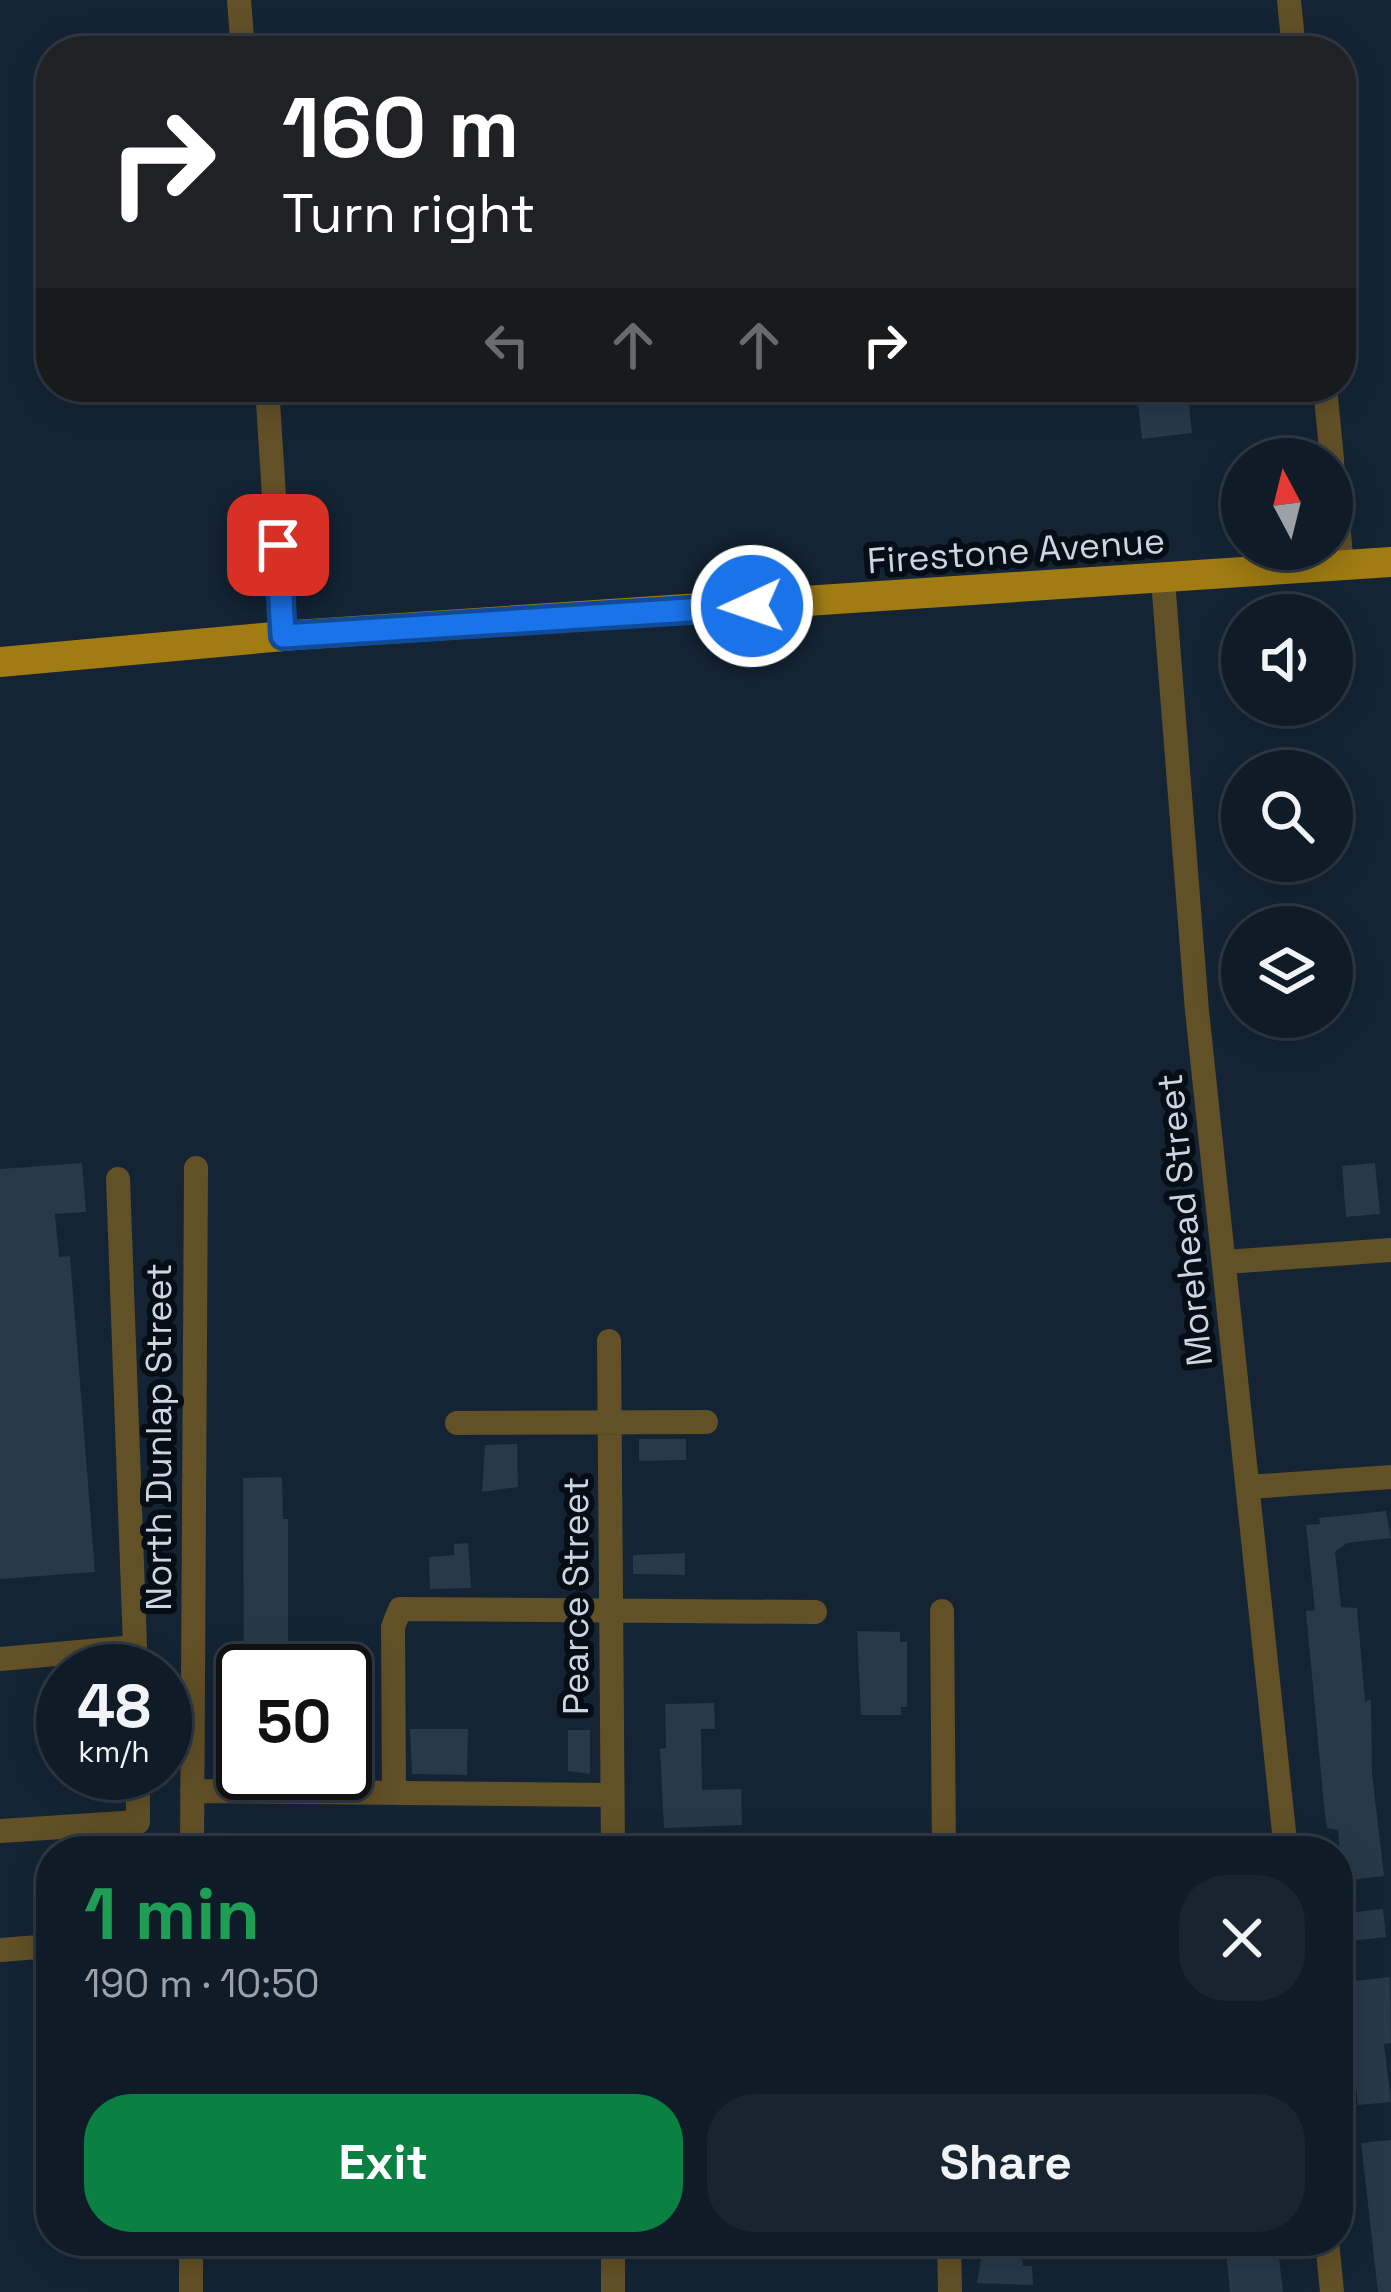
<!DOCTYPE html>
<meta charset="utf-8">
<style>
body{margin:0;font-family:"Space Grotesk",sans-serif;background:#18242f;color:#f1f3f6;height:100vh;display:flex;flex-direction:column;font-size:45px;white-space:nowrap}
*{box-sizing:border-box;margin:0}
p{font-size:39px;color:#9ba1a7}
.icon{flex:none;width:66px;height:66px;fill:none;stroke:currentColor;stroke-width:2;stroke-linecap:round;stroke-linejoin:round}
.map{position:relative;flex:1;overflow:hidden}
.drawer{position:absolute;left:36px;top:1836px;width:1317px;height:420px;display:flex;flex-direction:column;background:#0f1b27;border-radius:48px;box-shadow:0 6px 30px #0003,0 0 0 3px #2f3944}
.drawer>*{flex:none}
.banner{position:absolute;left:36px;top:36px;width:1320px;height:366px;border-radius:48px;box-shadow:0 6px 30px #0003,0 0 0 3px #2f3944;background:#202124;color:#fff;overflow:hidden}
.needle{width:78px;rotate:353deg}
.buttons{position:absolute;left:1221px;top:438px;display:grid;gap:24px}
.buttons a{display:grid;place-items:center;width:132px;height:132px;border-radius:50%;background:#0f1b27;box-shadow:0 6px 30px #0003,0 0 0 3px #2f3944;font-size:60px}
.speed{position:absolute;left:36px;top:1644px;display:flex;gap:24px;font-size:60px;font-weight:700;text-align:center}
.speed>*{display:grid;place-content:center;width:156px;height:156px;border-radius:50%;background:#0f1b27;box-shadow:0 6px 30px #0003,0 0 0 3px #2f3944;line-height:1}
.speed small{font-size:30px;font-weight:400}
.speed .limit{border:6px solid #111;border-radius:18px;background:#fff;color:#111}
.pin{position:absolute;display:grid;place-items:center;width:102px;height:102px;color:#fff;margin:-51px;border-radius:24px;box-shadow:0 6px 18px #0006}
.me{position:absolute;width:132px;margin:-66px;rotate:267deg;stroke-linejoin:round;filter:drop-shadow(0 0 9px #0008)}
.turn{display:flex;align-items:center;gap:42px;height:252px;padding:0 48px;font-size:54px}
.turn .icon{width:156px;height:156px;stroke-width:2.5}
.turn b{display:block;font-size:84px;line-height:102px}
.lanes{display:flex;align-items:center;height:114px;padding:0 48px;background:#0003;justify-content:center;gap:60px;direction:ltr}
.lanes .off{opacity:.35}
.round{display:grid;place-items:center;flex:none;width:126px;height:126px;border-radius:48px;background:#18242f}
.overview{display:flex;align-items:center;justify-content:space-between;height:204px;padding:0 48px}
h1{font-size:72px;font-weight:800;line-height:90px;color:#1e9e55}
.action{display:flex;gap:24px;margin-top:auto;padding:24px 48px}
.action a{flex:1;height:138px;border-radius:48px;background:#0b8043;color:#fff;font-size:48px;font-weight:800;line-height:138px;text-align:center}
.action a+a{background:#18242f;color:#f1f3f6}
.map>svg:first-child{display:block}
.building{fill:#28394a}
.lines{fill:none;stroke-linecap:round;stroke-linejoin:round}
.minor{stroke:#625027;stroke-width:24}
.major{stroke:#a07c12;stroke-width:30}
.route-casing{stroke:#114b97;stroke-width:30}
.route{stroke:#1a73e8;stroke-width:21}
.labels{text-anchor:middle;stroke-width:12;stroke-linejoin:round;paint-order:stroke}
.street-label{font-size:36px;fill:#cbd6e1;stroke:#060d14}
</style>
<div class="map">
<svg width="1391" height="2292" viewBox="0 0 1391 2292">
<rect width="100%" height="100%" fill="#142434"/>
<path class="building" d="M1136 387H1187L1192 433 1142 439Z
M82 1163 86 1212 55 1214 59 1257 70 1256 95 1572 0 1579V1169Z
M1375 1163 1380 1214 1346 1217 1342 1166Z
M639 1439H686V1460L639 1461Z
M517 1444 518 1487 482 1492 485 1445Z
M282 1477 283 1519H288V1671H244L243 1478Z
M1386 1511 1391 1538 1347 1543 1335 1552 1341 1607 1357 1608 1365 1701 1371 1700 1372 1773 1384 1876 1342 1881 1338 1830 1327 1828 1324 1806 1306 1611 1315 1610 1306 1525 1320 1524 1319 1518Z
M468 1543 471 1588 430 1589 429 1557 454 1555V1544Z
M685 1553V1575L633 1574V1555Z
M857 1631 900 1632V1642H907V1707H901V1715H861Z
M714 1703 715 1729H701L702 1790 741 1789 742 1825 664 1828 660 1749 666 1748 665 1704Z
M410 1729H468L467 1775 412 1774Z
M568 1730H590V1774L568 1771Z
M1383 1909 1386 1937 1341 1942 1338 1914Z
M1390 1977 1391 2043 1384 2044 1391 2102 1358 2105 1345 1982Z
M1391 2140V2292H1378L1361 2143Z
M1225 2241H1277L1283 2292H1230Z
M982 2254H1022L1023 2266H1032L1033 2285 977 2283Z"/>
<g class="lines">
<path class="minor" d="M239 0 243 51
M1289 0 1294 51
M267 387 283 636
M1325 387 1332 459
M1332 462 1342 565
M1163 580 1197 1011 1286 1851
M1226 1262 1391 1250
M609 1341 613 1851
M457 1423 706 1422
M1249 1487 1391 1477
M942 1611 944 1851
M135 1647 136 1671
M0 1659 135 1647 118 1179
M192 1791 612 1795
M394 1793 393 1627 400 1609 815 1612
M0 1831 138 1822V1773
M192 1851 196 1168
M0 1950 51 1946
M949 2241 950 2292
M1327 2241 1332 2292
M191 2292V2241
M613 2292V2241"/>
<path class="major" d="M0 662 295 635 1391 562"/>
</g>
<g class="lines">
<g class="route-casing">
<path id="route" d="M278 545 283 636 752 606"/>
</g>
<use href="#route" class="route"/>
</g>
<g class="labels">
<g class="street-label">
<text transform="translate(1016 550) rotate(-4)" y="13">Firestone Avenue</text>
<text transform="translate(1184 1220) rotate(-96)" y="13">Morehead Street</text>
<text transform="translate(158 1437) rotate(-90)" y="13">North Dunlap Street</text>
<text transform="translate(575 1596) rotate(-90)" y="13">Pearce Street</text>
</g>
</g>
</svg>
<div class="buttons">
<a><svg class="needle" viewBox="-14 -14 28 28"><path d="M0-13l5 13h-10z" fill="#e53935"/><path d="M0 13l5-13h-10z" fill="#9ba1a7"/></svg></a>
<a><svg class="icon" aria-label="sound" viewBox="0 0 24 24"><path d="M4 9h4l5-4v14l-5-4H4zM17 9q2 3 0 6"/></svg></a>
<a><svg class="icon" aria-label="search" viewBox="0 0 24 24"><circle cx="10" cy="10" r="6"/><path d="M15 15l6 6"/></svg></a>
<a><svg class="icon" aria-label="layers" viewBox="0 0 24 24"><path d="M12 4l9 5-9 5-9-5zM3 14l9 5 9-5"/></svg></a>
</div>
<div class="speed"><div>48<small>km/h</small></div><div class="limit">50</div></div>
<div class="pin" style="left:278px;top:545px;background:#d93025"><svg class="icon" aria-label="arrive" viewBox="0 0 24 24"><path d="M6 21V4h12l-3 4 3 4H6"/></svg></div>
<svg class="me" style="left:752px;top:606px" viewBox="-20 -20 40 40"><circle r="17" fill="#1a73e8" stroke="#fff" stroke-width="3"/><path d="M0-11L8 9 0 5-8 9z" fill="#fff"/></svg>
<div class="banner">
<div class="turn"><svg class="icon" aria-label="right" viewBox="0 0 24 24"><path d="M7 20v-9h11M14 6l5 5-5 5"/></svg><div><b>160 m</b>Turn right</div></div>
<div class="lanes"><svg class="icon off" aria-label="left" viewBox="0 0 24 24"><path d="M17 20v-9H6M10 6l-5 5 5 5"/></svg><svg class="icon off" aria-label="ahead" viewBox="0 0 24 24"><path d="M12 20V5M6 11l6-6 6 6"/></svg><svg class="icon off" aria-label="ahead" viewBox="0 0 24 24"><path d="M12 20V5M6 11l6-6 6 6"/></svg><svg class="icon" aria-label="right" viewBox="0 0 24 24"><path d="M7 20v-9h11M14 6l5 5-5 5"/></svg></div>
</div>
<section class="drawer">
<div class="overview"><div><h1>1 min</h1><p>190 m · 10:50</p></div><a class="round"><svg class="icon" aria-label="close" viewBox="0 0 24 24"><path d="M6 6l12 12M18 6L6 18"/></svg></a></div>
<div class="action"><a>Exit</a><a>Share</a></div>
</section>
</div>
